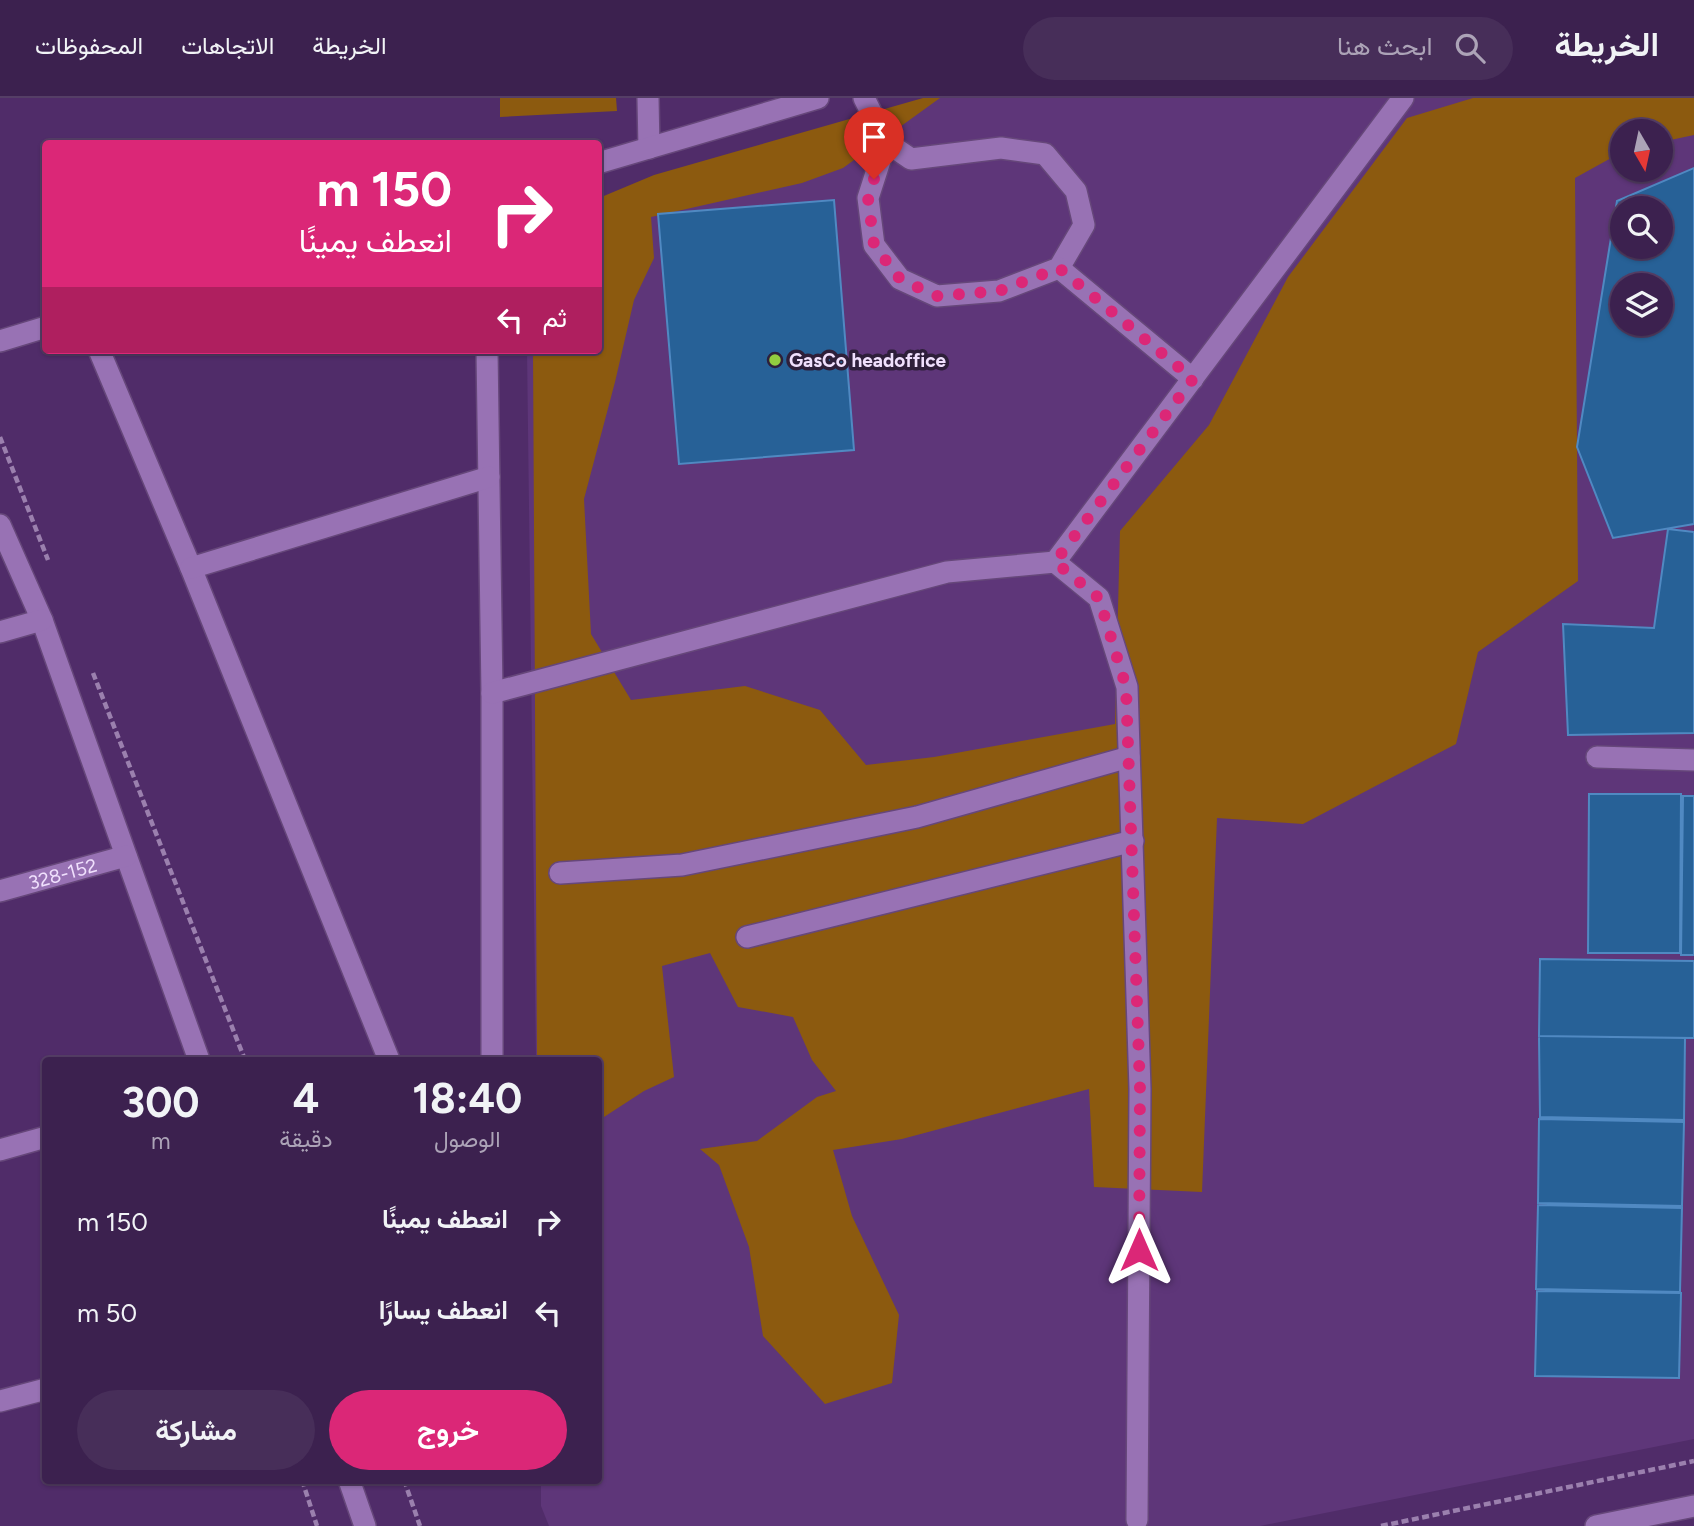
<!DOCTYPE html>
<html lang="ar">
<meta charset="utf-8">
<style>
body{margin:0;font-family:Figtree,Vazirmatn,sans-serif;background:#472e59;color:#f1f3f6;direction:rtl;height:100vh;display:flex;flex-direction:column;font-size:26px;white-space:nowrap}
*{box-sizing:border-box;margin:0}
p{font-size:23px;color:#aca3b7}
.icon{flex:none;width:38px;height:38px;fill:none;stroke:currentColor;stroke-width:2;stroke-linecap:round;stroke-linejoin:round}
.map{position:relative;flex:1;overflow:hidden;direction:ltr}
.side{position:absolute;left:42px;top:959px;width:560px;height:427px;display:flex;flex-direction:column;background:#3c214f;border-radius:7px;box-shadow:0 2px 5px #0004,0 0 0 2px #553e66;direction:rtl}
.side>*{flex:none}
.guide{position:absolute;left:42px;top:42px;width:560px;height:214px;border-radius:7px;box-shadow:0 2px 5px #0004,0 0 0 2px #553e66;direction:rtl;background:#db2777;color:#fff;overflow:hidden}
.needle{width:46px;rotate:171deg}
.buttons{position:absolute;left:1610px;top:21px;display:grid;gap:14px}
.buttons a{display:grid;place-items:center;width:63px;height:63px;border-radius:50%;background:#3c214f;box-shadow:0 2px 5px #0004,0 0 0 2px #553e66;font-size:35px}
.pin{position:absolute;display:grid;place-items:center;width:60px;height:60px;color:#fff;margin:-72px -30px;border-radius:50% 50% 50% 0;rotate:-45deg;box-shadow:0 0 7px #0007}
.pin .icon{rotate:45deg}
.me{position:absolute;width:77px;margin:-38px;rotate:0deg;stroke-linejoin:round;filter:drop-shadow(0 0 5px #0008)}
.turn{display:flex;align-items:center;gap:24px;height:147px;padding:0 35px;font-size:32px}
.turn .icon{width:91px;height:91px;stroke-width:2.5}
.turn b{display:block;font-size:49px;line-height:60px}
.then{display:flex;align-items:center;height:66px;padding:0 35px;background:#0003;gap:14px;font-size:26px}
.eta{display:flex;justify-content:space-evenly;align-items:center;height:119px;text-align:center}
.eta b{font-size:42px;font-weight:700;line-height:49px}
.cta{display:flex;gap:14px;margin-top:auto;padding:14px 35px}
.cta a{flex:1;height:80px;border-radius:42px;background:#db2777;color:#fff;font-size:28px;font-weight:700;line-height:80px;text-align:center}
.cta a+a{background:#472e59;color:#f1f3f6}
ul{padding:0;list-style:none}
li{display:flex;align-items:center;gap:21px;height:91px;padding:0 35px}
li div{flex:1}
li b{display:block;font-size:26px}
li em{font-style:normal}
header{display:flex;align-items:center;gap:42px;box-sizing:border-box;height:98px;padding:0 35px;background:#3c214f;border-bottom:2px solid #553e66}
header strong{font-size:33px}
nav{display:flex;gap:38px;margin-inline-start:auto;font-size:24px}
.search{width:490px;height:63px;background:#472e59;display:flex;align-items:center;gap:18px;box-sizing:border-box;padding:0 24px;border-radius:38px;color:#aca3b7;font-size:26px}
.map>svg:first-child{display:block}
.built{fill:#5e3679;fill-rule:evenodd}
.green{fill:#8c5a0f}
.building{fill:#276197;stroke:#5089c2;stroke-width:2;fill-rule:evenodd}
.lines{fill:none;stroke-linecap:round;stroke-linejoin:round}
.minor-casing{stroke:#66477a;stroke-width:24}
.path{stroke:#9b80ae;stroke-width:4.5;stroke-dasharray:7 3.5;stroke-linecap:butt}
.minor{stroke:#9872b4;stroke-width:21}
.route{stroke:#db2777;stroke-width:12;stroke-dasharray:0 21.6}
.poi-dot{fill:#91cd40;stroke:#2e1f3a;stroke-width:2.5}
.labels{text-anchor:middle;stroke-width:7;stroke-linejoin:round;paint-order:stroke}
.poi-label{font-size:19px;font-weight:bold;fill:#f0e0fd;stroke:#2e1f3a;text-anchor:start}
.street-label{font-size:19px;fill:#f0e0fd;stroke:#2e1f3a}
</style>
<header>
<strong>الخريطة</strong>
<div class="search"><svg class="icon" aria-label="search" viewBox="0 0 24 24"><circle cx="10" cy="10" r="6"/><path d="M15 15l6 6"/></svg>ابحث هنا</div>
<nav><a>الخريطة</a><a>الاتجاهات</a><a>المحفوظات</a></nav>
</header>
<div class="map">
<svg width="1694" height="1428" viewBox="0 0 1694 1428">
<rect width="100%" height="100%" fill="#502c69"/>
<path class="built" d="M936 0H1694V1341L1260 1428H549L541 1408V1383L598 1382V962H536L527 252H598L599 100ZM1622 33H1661V72H1622ZM1622 110H1661V149H1622ZM1622 187H1661V226H1622Z"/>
<path class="green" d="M500 0H616L617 13 500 19Z
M923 0H940L843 70 802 85 651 119 654 160 634 202 615 284 584 401 591 536 631 602 745 588 820 612 866 667 934 659 1115 626 1120 433 1209 327 1288 179 1407 20 1473 0H1694V37L1661 44V33H1622V54L1575 80 1578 483 1478 554 1456 646 1303 726 1217 720 1202 1094 1094 1089 1089 991 902 1041 833 1052 852 1118 899 1217 892 1285 825 1306 763 1238 749 1149 719 1067 700 1051 757 1043 817 999 836 993 812 962 793 919 738 909 710 855 662 868 674 979 644 993 604 1019 599 1099 598 962H537L533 252H598L599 100 654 77Z"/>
<path class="building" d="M1694 70V426L1613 440 1577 349 1617 103ZM1622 110H1661V149H1622ZM1622 187H1661V226H1622Z
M834 102 854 352 679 366 658 116Z
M1668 431 1694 434V635L1568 637 1563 526 1654 530Z
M1589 696H1681L1680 855H1588Z
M1683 698H1694V857H1681Z
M1540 861 1694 863V940L1539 938Z
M1539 938 1685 940 1684 1022 1540 1019Z
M1539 1021 1684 1024 1682 1108 1538 1105Z
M1538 1107 1682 1110 1680 1194 1536 1191Z
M1537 1193 1681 1195 1679 1280 1535 1278Z"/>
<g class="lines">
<g class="minor-casing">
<g id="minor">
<path d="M648 0 649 50"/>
<path d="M864 0 886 44 911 61 1001 50 1045 56 1076 93 1084 127 1059 170 999 193 937 198 900 181 874 147 868 100 886 44"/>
<path d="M598 65 818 0"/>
<path d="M1059 170 1193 281"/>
<path d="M0 243 46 229"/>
<path d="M99 252 191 470 389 962"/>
<path d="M487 252 492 595V962"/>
<path d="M0 427 42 522 199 962"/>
<path d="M1055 464 1403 0"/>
<path d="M191 470 489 379"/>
<path d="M0 534 42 522"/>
<path d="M492 595 947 474 1055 464 1099 500 1127 589 1140 991 1137 1422"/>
<path d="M1597 659 1694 662"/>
<path d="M560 775 682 767 917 719 1129 659"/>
<path id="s1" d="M0 793 126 758"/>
<path d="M747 839 1133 743"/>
<path d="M0 1052 46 1039"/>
<path d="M0 1303 46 1291"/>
<path d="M349 1382 365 1428"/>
<path d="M1596 1428 1694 1408"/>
</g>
</g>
<path class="path" d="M0 339 48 462
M93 575 245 962
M302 1382 317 1428
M404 1382 420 1428
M1381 1428 1694 1363"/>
<use href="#minor" class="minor"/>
</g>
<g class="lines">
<path class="route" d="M874 81 868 100 874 147 900 181 937 198 999 193 1059 170 1193 281 1055 464 1099 500 1126 589 1140 991 1139 1152"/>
</g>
<circle class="poi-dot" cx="775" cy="262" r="7"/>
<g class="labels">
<g class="poi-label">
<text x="789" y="269">GasCo headoffice</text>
</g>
<g class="street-label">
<text dy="7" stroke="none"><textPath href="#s1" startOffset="65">328-152</textPath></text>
</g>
</g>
</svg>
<div class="buttons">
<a><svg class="needle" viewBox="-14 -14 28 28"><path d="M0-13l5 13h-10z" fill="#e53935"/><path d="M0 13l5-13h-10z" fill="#aca3b7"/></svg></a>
<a><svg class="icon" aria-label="search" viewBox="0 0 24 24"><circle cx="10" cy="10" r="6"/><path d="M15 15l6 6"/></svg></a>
<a><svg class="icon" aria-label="layers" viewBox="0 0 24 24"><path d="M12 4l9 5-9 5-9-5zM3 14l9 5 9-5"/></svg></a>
</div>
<div class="pin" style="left:874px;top:81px;background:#d93025"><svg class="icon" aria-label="arrive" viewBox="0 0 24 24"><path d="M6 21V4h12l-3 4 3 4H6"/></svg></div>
<svg class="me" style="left:1139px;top:1152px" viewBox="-20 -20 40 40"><path d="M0-17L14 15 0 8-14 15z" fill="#db2777" stroke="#fff" stroke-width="4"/></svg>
<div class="guide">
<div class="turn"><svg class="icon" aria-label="right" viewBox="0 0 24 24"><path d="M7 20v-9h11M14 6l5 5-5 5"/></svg><div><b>150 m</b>انعطف يمينًا</div></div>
<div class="then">ثم<svg class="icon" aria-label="left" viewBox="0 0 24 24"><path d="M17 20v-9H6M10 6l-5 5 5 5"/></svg></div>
</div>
<section class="side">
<div class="eta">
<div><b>18:40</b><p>الوصول</p></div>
<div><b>4</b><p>دقيقة</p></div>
<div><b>300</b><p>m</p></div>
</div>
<ul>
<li><svg class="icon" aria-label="right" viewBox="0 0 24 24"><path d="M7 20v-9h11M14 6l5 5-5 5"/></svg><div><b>انعطف يمينًا</b></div><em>150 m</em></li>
<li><svg class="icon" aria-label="left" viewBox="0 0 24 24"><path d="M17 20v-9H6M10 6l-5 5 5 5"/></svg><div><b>انعطف يسارًا</b></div><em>50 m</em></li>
</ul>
<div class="cta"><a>خروج</a><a>مشاركة</a></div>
</section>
</div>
